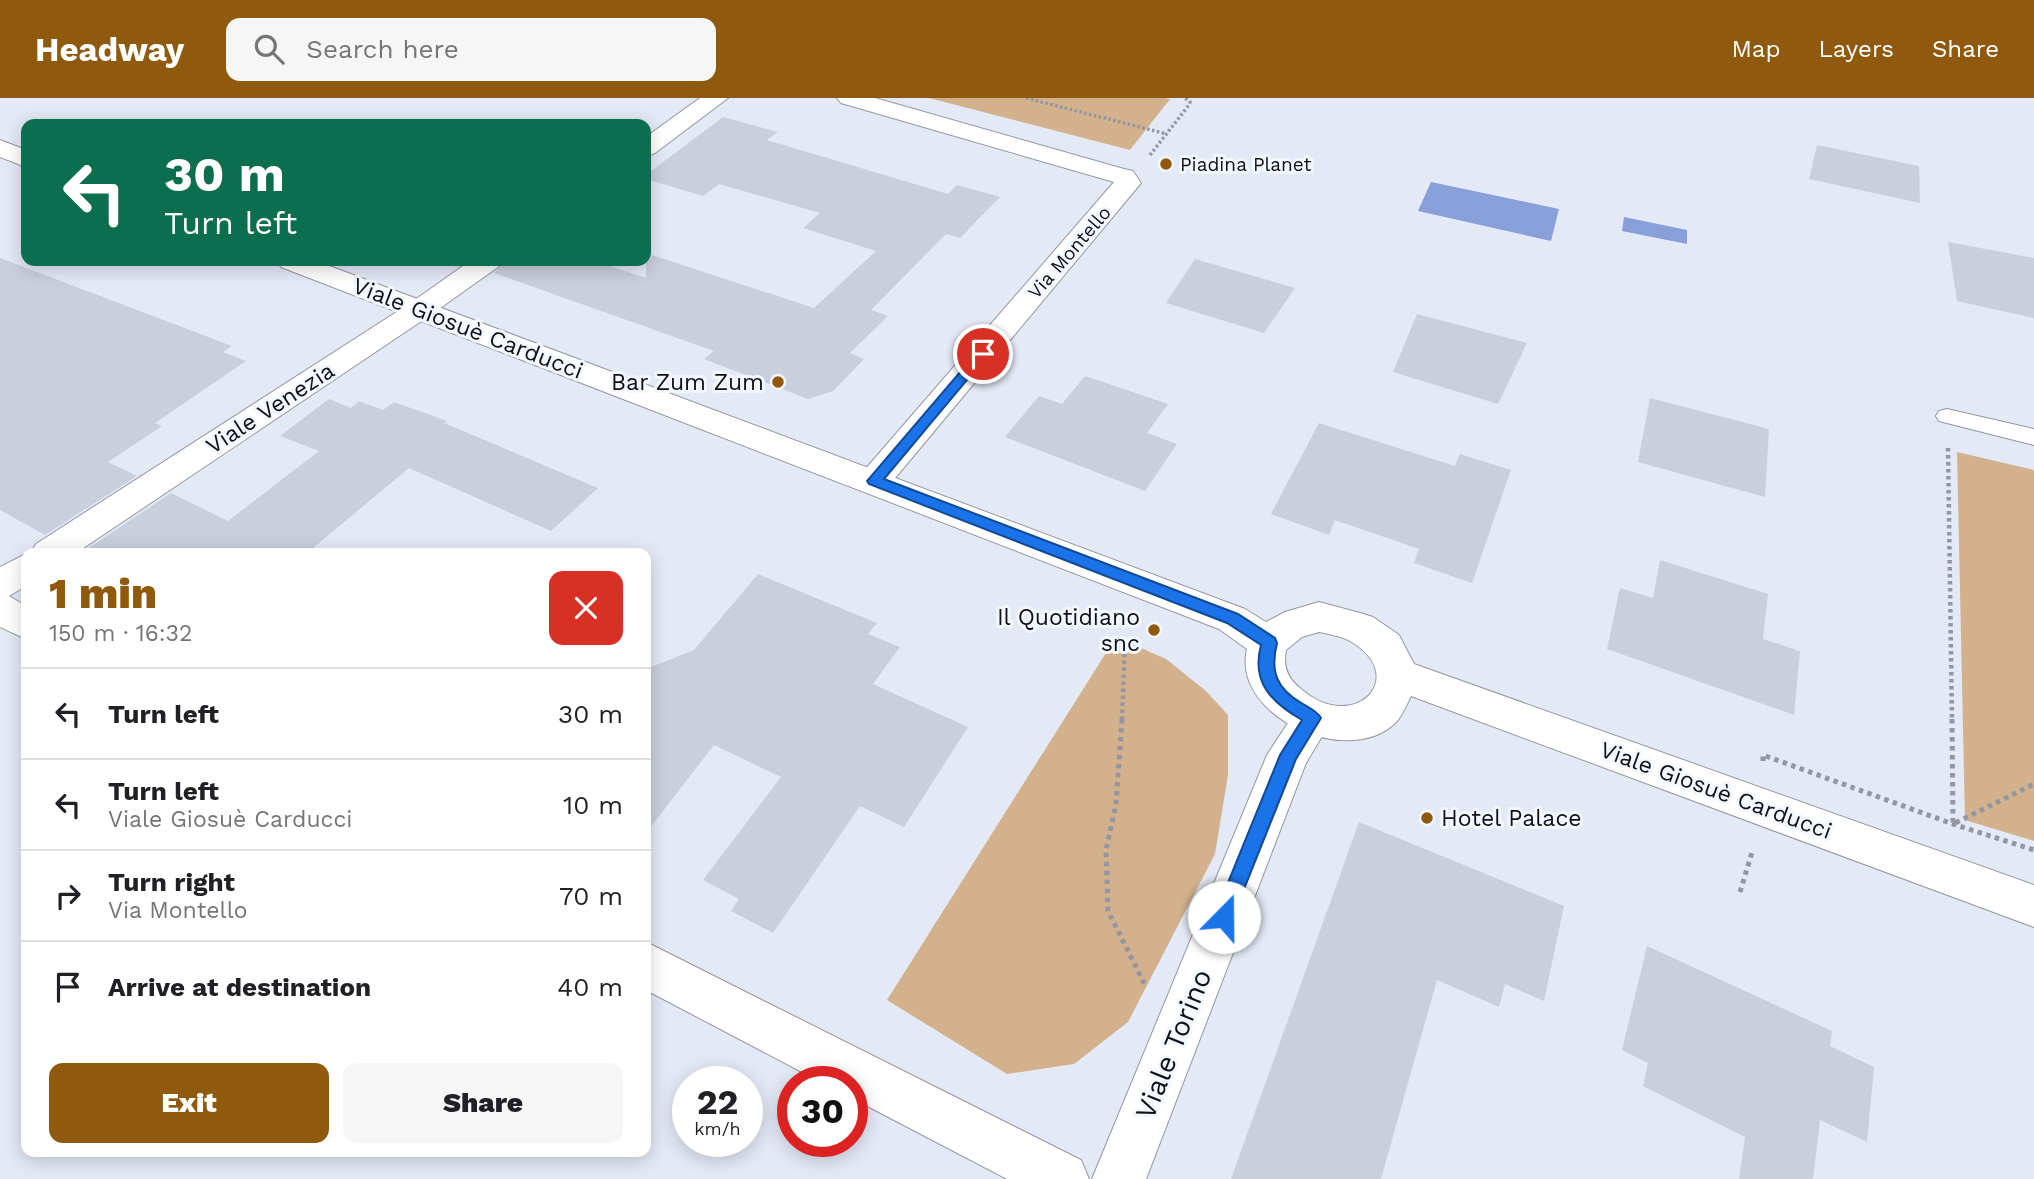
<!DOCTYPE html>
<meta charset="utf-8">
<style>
body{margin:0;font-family:"Work Sans",sans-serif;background:#f6f6f6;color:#202124;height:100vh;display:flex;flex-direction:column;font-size:26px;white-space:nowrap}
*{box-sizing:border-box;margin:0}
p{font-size:23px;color:#757577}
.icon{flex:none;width:38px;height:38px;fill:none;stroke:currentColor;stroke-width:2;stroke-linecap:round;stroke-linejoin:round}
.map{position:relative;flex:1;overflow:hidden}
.side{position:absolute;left:21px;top:450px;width:630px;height:609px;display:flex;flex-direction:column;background:#fff;border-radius:14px;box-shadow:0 4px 18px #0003}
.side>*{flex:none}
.guide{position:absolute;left:21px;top:21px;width:630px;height:147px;border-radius:14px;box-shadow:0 4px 18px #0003;background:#0b6e4f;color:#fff;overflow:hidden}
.speed{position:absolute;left:672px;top:968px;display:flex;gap:14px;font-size:35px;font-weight:700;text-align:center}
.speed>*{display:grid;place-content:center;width:91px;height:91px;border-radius:50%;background:#fff;box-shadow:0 4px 18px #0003;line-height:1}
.speed small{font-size:18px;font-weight:400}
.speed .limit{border:10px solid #d22;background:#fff;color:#111}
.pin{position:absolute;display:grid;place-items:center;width:60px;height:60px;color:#fff;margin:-30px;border:4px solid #fff;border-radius:50%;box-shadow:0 2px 7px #0007}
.me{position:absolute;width:77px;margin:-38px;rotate:22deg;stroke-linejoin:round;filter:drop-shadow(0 0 5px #0008)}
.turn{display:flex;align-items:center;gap:24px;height:147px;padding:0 28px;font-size:32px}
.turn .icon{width:91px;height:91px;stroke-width:2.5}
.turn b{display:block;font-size:49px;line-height:60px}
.round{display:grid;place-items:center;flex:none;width:74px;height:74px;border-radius:14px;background:#f6f6f6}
.head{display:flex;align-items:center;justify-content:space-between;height:119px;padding:0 28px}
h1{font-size:42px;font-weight:800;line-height:52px;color:#905a0e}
.primary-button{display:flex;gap:14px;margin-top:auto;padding:14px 28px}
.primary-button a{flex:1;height:80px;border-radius:14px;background:#905a0e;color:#fff;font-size:28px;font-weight:800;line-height:80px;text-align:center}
.primary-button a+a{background:#f6f6f6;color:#202124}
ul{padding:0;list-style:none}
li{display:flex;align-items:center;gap:21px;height:91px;padding:0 28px;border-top:2px solid #e0e0e0}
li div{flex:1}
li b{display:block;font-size:26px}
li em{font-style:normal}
header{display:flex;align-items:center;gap:42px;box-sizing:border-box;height:98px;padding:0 35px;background:#905a0e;color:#fff}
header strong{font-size:33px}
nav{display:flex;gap:38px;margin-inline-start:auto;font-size:24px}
.search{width:490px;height:63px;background:#f6f6f6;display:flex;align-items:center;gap:18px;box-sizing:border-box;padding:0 24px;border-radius:14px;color:#757577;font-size:26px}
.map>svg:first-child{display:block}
.green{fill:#d2b18c}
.water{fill:#889fda}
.building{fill:#cacfdc}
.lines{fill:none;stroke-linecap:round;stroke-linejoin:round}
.service-casing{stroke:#9297a2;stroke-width:2}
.minor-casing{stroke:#9297a2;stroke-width:2}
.tertiary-casing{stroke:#9297a2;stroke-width:2}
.path-far2{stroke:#9497a1;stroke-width:3.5;stroke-dasharray:2.5 2.5;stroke-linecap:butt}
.path-far1{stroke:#9497a1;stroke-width:4.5;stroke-dasharray:3.5 3.5;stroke-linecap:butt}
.path{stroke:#9497a1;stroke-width:5;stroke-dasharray:4.5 4.5;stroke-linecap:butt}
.service{fill:#fff;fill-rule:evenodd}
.minor{fill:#fff;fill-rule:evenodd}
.tertiary{fill:#fff;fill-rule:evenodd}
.route{fill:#1a73e8;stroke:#114b97;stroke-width:2}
.poi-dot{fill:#905a0e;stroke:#f3f7fe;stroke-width:2.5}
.labels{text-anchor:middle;stroke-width:6;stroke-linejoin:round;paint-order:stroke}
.far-poi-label{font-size:19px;fill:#0f1115;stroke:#f3f7fe;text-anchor:start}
.far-street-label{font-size:19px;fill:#0f1115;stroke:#f3f7fe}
.street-label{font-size:23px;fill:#0f1115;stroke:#f3f7fe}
.poi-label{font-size:23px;fill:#0f1115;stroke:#f3f7fe;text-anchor:end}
.near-street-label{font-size:28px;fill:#0f1115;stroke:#f3f7fe}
</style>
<header>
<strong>Headway</strong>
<div class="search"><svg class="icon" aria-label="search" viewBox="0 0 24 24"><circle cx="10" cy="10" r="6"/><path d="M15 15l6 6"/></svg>Search here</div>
<nav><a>Map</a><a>Layers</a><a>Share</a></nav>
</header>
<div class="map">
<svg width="2034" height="1081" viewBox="0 0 2034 1081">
<rect width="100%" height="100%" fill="#e4e9f6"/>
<path class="green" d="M929 0H1164L1170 1 1130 52Z
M1957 354 2034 372V743L1965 722Z
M1116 539 1166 561 1206 593 1228 617V677L1215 756 1128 924 1074 966 1007 976 887 902Z"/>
<path class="water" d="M1431 84 1559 111 1551 143 1418 113Z
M1624 119 1687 132V146L1622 133Z"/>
<path class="building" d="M723 19 778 34 767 42 948 96 957 87 1000 99 960 140 946 136 871 212 888 218 850 255 864 261 833 293 808 301 704 261 714 253 494 175 505 163H595L646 180V155L814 210 876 153 803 130 820 115 719 86 703 98 646 81V77Z
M1817 47 1919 68 1920 105 1809 81Z
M1948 144 2034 160V220L1957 203Z
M0 160 232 248 223 254 246 263 155 325 162 328 108 364 137 378 45 437 0 412Z
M1195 161 1295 190 1264 235 1166 205Z
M1417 216 1527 245 1498 306 1393 274Z
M1085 278 1168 306 1147 335 1177 346 1145 393 1005 339 1039 298 1062 306Z
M1650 300 1769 331 1765 399 1638 364Z
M329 301 351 310 359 303 383 312 394 304 447 323 444 325 598 390 551 433 409 370 307 455H81L171 395 228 423 319 353 280 338Z
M1319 325 1455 368 1460 356 1511 372 1472 485 1414 465 1419 451 1335 422 1329 437 1271 416Z
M1660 462 1768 496 1763 541 1800 553 1794 617 1607 551 1620 490 1653 500Z
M758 476 877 525 868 536 900 549 873 586 968 629 904 729 860 708 773 835 731 813 739 801 703 782 781 679 714 647 646 735V571L694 552Z
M1359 724 1564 808 1544 903 1505 886 1499 909 1437 882 1381 1081H1231Z
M1647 848 1832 933 1830 948 1874 969 1867 1044 1820 1022 1813 1081H1739L1745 1039 1643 988 1648 965 1622 952Z"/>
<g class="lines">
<g class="service-casing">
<path id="service" d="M1947 311 2034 331V347L1939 323 1936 318 1939 313Z"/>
</g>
<g class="minor-casing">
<path id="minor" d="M700 0H728L655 55 646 58V39Z
M837 0H875L1124 71 1133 73 1141 85 886 391 874 395 862 391 857 383 862 375 1114 84 841 5Z
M470 163H502L498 169 429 218 76 455H31L36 446 409 206Z
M26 456V488L9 498 26 508V541L0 529V469Z
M1313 603 1327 608 1333 620 1306 665 1146 1081H1092L1267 657 1299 608Z
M646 844 1081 1062 1089 1081H1007L852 1000V984H821L646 892Z"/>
</g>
<g class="tertiary-casing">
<path id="tertiary" d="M0 42 26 52V69L0 59Z
M277 163H316L1245 511 1266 524 1285 514 1319 504 1360 515 1373 519 1399 537 1414 566 2034 787V829L1411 598C1407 606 1403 615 1398 622 1353 673 1231 620 1247 551L1219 531 281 169ZM1319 534C1329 536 1341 538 1350 543 1412 579 1353 638 1300 590 1287 580 1283 568 1286 552L1302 539Z"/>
</g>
<path class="path-far2" d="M1026 0 1167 36
M1150 57 1189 7 1190 4 1185 0"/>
<path class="path-far1" d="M1948 350 1952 622
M1122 622 1125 543"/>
<path class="path" d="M1122 621 1116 706 1106 752 1108 813 1145 887
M1952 621 1953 726 2034 686
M1763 663V657L1953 726 2034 752
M1740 794 1753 751"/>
<use href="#service" class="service"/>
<use href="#minor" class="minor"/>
<use href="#tertiary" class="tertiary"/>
</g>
<path class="route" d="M983 251 987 253V258L884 381 1238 516 1275 540 1277 545C1270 573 1276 591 1303 606 1310 610 1317 613 1321 620L1296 661 1230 826 1224 828 1217 826 1214 819 1280 657 1302 622C1271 604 1251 584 1261 547L1227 525 869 386 867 383 978 253Z"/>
<g class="poi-dot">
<circle cx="1166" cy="66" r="7"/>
<circle cx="778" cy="284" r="7"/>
<circle cx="1154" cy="532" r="7"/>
<circle cx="1427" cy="720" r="7"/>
</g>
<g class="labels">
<g class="far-poi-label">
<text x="1180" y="73">Piadina Planet</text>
</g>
<g class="far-street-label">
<text transform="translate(1069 154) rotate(-49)" y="7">Via Montello</text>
</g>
<g class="street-label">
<text transform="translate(468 230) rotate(21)" y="8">Viale Giosuè Carducci</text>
<text transform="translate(270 310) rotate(-33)" y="8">Viale Venezia</text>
<text transform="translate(1716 692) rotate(20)" y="8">Viale Giosuè Carducci</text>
</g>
<g class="poi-label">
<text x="764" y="292">Bar Zum Zum</text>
<text x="1140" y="527">Il Quotidiano<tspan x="1140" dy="26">snc</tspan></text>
<text x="1441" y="728" text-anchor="start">Hotel Palace</text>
</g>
<g class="near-street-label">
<text transform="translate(1173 946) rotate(-68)" y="10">Viale Torino</text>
</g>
</g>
</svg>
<div class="speed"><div>22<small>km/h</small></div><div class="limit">30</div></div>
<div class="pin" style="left:983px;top:256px;background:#d93025"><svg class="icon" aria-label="arrive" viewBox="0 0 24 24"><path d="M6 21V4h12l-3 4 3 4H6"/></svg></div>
<svg class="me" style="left:1224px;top:819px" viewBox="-20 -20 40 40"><circle r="19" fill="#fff"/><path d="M0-13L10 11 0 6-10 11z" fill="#1a73e8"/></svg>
<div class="guide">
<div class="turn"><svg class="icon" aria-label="left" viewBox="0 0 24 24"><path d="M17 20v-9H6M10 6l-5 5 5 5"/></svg><div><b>30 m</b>Turn left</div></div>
</div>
<section class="side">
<div class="head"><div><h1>1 min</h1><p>150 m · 16:32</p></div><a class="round" style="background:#d93025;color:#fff"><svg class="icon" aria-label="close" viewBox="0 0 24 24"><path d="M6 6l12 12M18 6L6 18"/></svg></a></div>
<ul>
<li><svg class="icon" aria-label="left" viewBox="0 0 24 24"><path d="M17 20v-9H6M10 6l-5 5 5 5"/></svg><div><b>Turn left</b></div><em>30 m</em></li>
<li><svg class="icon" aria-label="left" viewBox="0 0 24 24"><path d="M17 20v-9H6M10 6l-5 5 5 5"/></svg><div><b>Turn left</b><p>Viale Giosuè Carducci</p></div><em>10 m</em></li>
<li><svg class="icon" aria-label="right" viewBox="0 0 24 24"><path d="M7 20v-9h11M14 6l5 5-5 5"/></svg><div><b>Turn right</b><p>Via Montello</p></div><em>70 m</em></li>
<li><svg class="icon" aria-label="arrive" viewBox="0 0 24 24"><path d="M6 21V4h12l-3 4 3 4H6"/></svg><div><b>Arrive at destination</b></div><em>40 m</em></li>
</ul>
<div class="primary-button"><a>Exit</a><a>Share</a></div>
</section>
</div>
